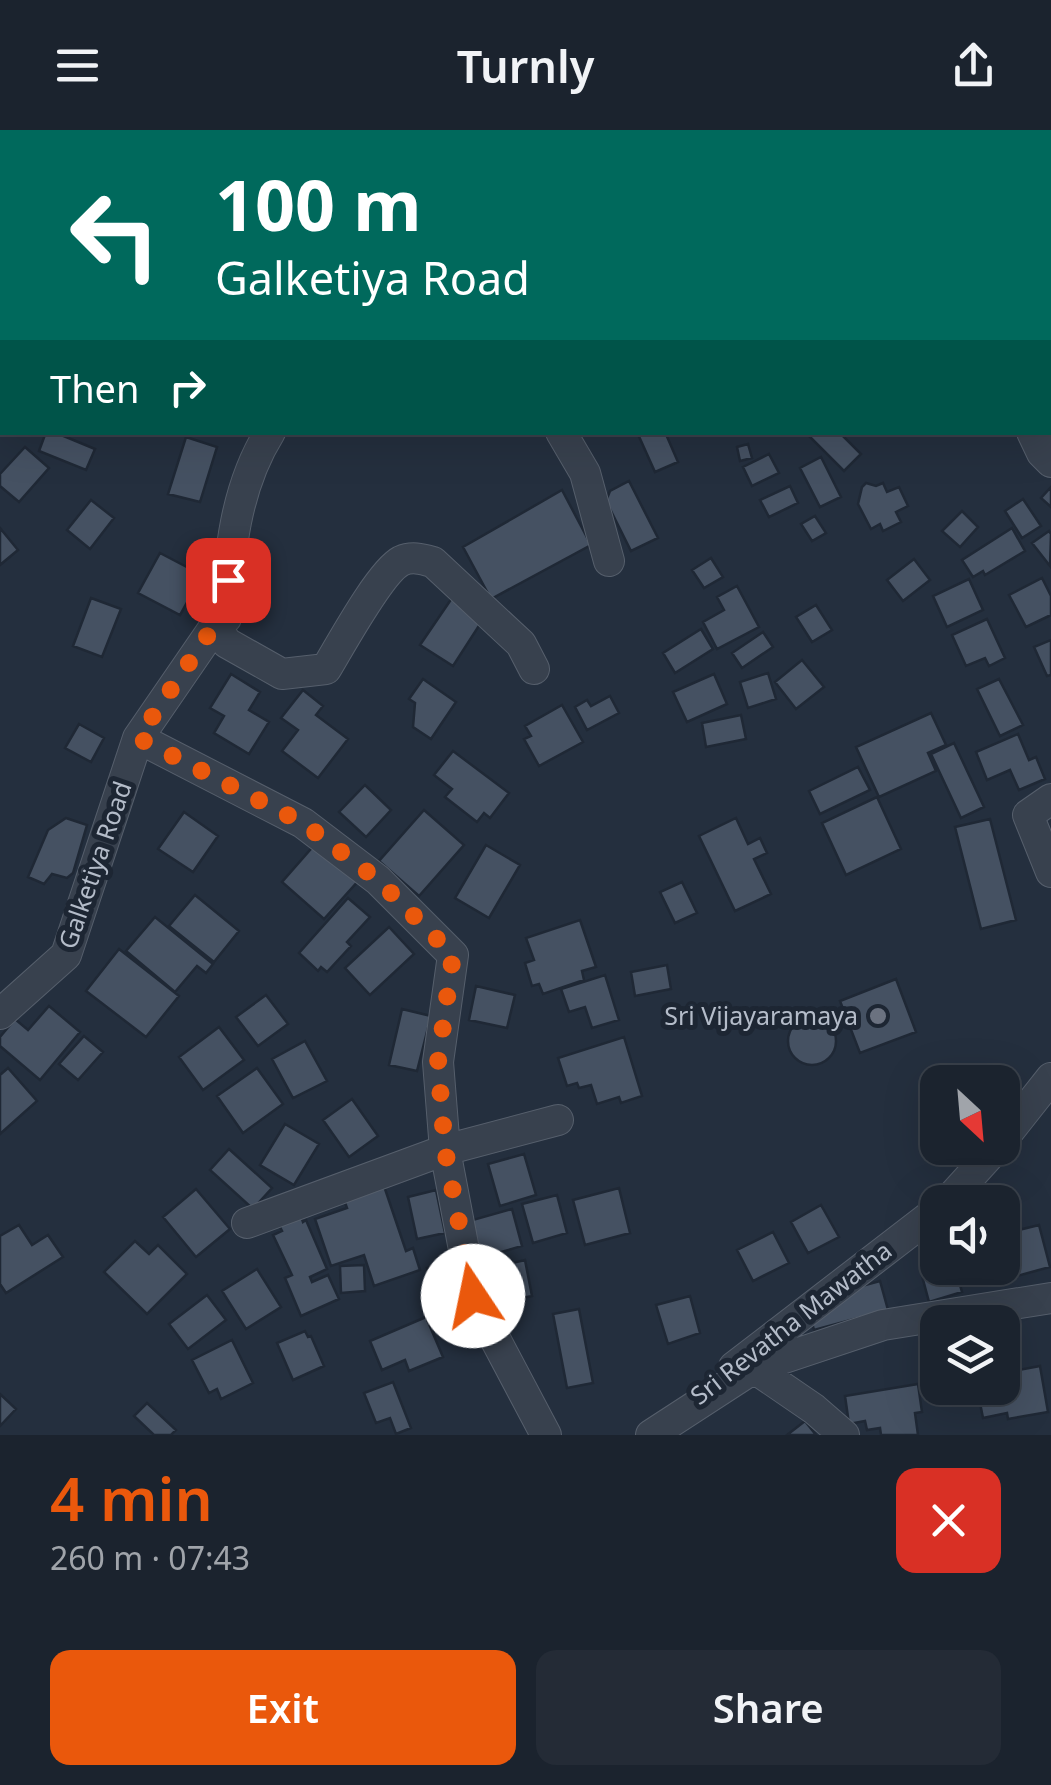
<!DOCTYPE html>
<meta charset="utf-8">
<style>
body{margin:0;font-family:"Noto Sans",sans-serif;background:#242b36;color:#f1f3f6;height:100vh;display:flex;flex-direction:column;font-size:38px;white-space:nowrap}
*{box-sizing:border-box;margin:0}
p{font-size:32px;color:#a0a4aa}
.icon{flex:none;width:55px;height:55px;fill:none;stroke:currentColor;stroke-width:2;stroke-linecap:round;stroke-linejoin:round}
.map{position:relative;height:1305px;overflow:hidden}
.drawer{display:flex;flex-direction:column;background:#1b232e;flex:1}
.drawer>*{flex:none}
.hud{position:absolute;left:0px;top:0px;width:1052px;height:305px;box-shadow:0 10px 40px #0002,0 0 0 2px #39404a;background:#00695c;color:#fff;overflow:hidden}
.needle{width:65px;rotate:154deg}
.buttons{position:absolute;left:920px;top:935px;display:grid;gap:20px}
.buttons a{display:grid;place-items:center;width:100px;height:100px;border-radius:20px;background:#1b232e;box-shadow:0 10px 40px #0002,0 0 0 2px #39404a;font-size:50px}
.pin{position:absolute;display:grid;place-items:center;width:85px;height:85px;color:#fff;margin:-42px;border-radius:20px;box-shadow:0 5px 15px #0006}
.me{position:absolute;width:110px;margin:-55px;rotate:349deg;stroke-linejoin:round;filter:drop-shadow(0 0 8px #0008)}
.turn{display:flex;align-items:center;gap:35px;height:210px;padding:0 50px;font-size:45px}
.turn .icon{width:130px;height:130px;stroke-width:2.5}
.turn b{display:block;font-size:70px;line-height:85px}
.then{display:flex;align-items:center;height:95px;padding:0 50px;background:#0003;gap:20px;font-size:38px}
.round{display:grid;place-items:center;flex:none;width:105px;height:105px;border-radius:20px;background:#242b36}
.head{display:flex;align-items:center;justify-content:space-between;height:170px;padding:0 50px}
h1{font-size:60px;font-weight:600;line-height:75px;color:#ea580c}
.cta{display:flex;gap:20px;margin-top:auto;padding:20px 50px}
.cta a{flex:1;height:115px;border-radius:20px;background:#ea580c;color:#fff;font-size:40px;font-weight:600;line-height:115px;text-align:center}
.cta a+a{background:#242b36;color:#f1f3f6}
header{display:flex;justify-content:space-between;align-items:center;height:130px;padding:0 50px;background:#1b232e;font-size:45px;font-weight:600}
.map>svg:first-child{display:block}
.building{fill:#455162;stroke:#1f2835;stroke-width:2.5}
.lines{fill:none;stroke-linecap:round;stroke-linejoin:round}
.minor-casing{stroke:#565f6c;stroke-width:32}
.minor{stroke:#38414e;stroke-width:30}
.route{stroke:#ea580c;stroke-width:18;stroke-dasharray:0 32.4}
.worship-dot{fill:#6b7280;stroke:#1d2633;stroke-width:4}
.labels{text-anchor:middle;stroke-width:10;stroke-linejoin:round;paint-order:stroke}
.street-label{font-size:25px;fill:#b4bcc9;stroke:#1d2633}
.poi-label{font-size:25px;fill:#b4bcc9;stroke:#1d2633;text-anchor:end}
</style>
<header><svg class="icon" aria-label="menu" viewBox="0 0 24 24"><path d="M4 6h16M4 12h16M4 18h16"/></svg>Turnly<svg class="icon" aria-label="share" viewBox="0 0 24 24"><path d="M12 15V3M7 8l5-5 5 5M5 13v7h14v-7"/></svg></header>
<div class="map">
<svg width="1051" height="1305" viewBox="0 0 1051 1305">
<rect width="100%" height="100%" fill="#242f3e"/>
<path class="building" d="M65 0H127L128 2H59Z
M820 0H870L872 2H817Z
M967 0 965 2 920 1V0Z
M46 302H54L95 319 86 340 39 321Z
M637 302H665L678 332 655 342Z
M839 302 861 324 844 341 806 303Z
M186 307 217 317 200 372 168 364Z
M748 314 752 328 740 331 737 317Z
M25 317 49 338 19 372 0 356V344Z
M769 324 779 343 752 356 743 337Z
M821 327 841 367 820 377 800 338Z
M629 351 658 408 631 421 606 371 610 361Z
M866 353 876 356 883 353 887 362 899 357 908 376 896 382 901 392 883 401 880 394 871 399 858 374 862 357Z
M790 356 798 373 769 387 760 370Z
M1051 357V377L1041 368Z
M562 360 591 415 491 469 463 417Z
M1023 369 1041 396 1022 408 1005 381Z
M91 370 114 388 90 419 67 400Z
M962 381 978 397 960 417 942 401Z
M815 386 826 403 812 411 801 394Z
M0 398 18 420 0 435Z
M1012 398 1025 421 985 445 983 441 973 447 962 430Z
M1049 401 1051 404 1050 436 1032 413Z
M160 423 202 445 180 485 138 463Z
M711 428 723 447 704 458 692 440Z
M914 429 930 450 903 471 887 450Z
M1042 448 1051 466V485L1026 497 1009 465Z
M969 449 983 480 947 497 933 466Z
M737 456 759 497 717 519 703 492 724 480 717 467Z
M91 468 121 479 102 527 73 516Z
M452 468 484 488 453 536 420 515Z
M816 475 832 500 812 512 796 487Z
M987 489 1005 528 989 536 985 528 966 536 952 505Z
M701 499 713 519 675 543 663 523Z
M763 502 773 517 742 538 732 523Z
M1051 510V545L1047 546 1034 517Z
M802 530 824 557 796 579 775 552Z
M768 543 776 569 748 578 740 552Z
M231 544 260 562 249 580 269 592 249 624 214 603 224 586 210 578Z
M714 544 727 574 687 592 673 562Z
M423 549 456 572 431 609 413 597 415 573 409 569Z
M999 549 1023 595 1000 606 977 559Z
M303 560 323 576 316 585 348 609 318 648 282 621 298 600 281 588Z
M610 566 619 583 587 600 575 577 587 570 591 576Z
M562 575 583 612 539 636 524 609 531 606 525 596Z
M931 583 946 615 928 623 936 641 879 667 856 617Z
M741 585 746 609 706 617 702 593Z
M79 594 104 608 91 632 65 618Z
M1018 604 1029 630 1036 627 1045 649 1019 660 1010 640 987 650 976 622Z
M954 613 984 677 961 688 931 624Z
M453 621 509 663 490 688 484 683 477 692 445 667 452 659 434 645Z
M858 637 870 660 820 684 809 661Z
M365 655 391 680 366 707 339 682Z
M877 667 901 719 846 745 822 693Z
M424 680 464 715 419 766 379 731Z
M184 682 218 706 193 742 158 719Z
M66 688 87 695 73 743 67 748 52 744 44 754 28 747 48 700Z
M736 688 748 714 760 708 767 723 754 729 771 764 735 781 699 706Z
M990 689 1016 790 981 799 955 697Z
M317 712 359 750 324 789 282 752Z
M486 715 520 735 489 788 455 768Z
M682 752 697 783 675 793 660 762Z
M195 765 239 801 214 832 169 796Z
M348 768 370 787 347 812 351 816 327 842 321 837 318 841 299 823Z
M155 787 213 834 206 843 197 836 175 862 126 821Z
M580 790 596 837 582 841 584 850 543 864 539 854 532 856 525 833 534 830 526 808Z
M389 797 414 824 370 865 345 838Z
M119 819 179 866 146 907 86 861Z
M667 835 671 859 635 866 631 842Z
M605 845 619 890 592 898 585 877 569 882 561 859Z
M896 849 916 902 860 923 840 871Z
M476 856 515 865 507 898 469 890Z
M266 865 288 894 258 916 236 887Z
M49 876 80 902 40 950 0 916V907L15 889 28 900Z
M402 879 431 886 417 941 389 935Z
M788 911a24 24 0 1 1 48 0a24 24 0 1 1-48 0Z
M219 897 244 930 203 960 179 927Z
M84 906 103 922 78 950 59 934Z
M624 907 642 966 621 973 619 967 597 974 591 955 579 958 577 953 567 956 558 928Z
M305 911 327 951 293 968 272 929Z
M8 938 37 971 0 1004V945Z
M257 938 283 974 243 1003 217 966Z
M352 969 378 1006 349 1027 323 990Z
M285 994 319 1014 294 1055 260 1035Z
M229 1019 272 1058 253 1079 210 1040Z
M524 1024 536 1065 500 1076 488 1034Z
M383 1053 406 1121 413 1118 420 1140 374 1156 364 1125 331 1136 315 1089 347 1078 343 1067Z
M619 1058 630 1103 585 1115 573 1070Z
M196 1059 230 1099 196 1127 163 1087Z
M436 1060 445 1103 417 1109 408 1067Z
M557 1065 567 1103 533 1113 522 1074Z
M821 1075 839 1107 808 1123 791 1092Z
M512 1079 522 1116 480 1128 469 1091Z
M300 1083 303 1092 306 1090 327 1139 310 1147 312 1152 328 1145 339 1169 301 1186 285 1148 292 1145 273 1105 282 1101 278 1093Z
M19 1095 32 1115 48 1105 63 1127 6 1163 0 1154V1106Z
M1039 1095 1050 1137 987 1154 983 1138H1002V1104Z
M773 1102 789 1133 753 1151 737 1120Z
M135 1111 149 1124 158 1115 187 1144 147 1184 104 1142Z
M525 1130 532 1166 494 1174 486 1139Z
M453 1131 467 1182 440 1189 427 1138Z
M364 1135 365 1161 341 1163 340 1136Z
M938 1137 955 1138 962 1162 929 1172 921 1142Z
M257 1139 281 1177 246 1199 222 1161Z
M880 1151 888 1180 814 1200 806 1171Z
M207 1165 226 1190 188 1219 169 1194Z
M690 1166 700 1203 668 1214 656 1175Z
M579 1179 593 1253 567 1258 553 1184Z
M426 1187 443 1227 409 1241 405 1230 382 1240 370 1211Z
M305 1201 308 1207 311 1206 324 1236 293 1250 277 1213Z
M232 1210 253 1253 221 1269 217 1259 209 1263 192 1230Z
M1040 1236 1048 1282 1008 1289 1007 1283 983 1288 977 1258H1002V1243Z
M393 1252 411 1298 396 1304 390 1288 376 1293 364 1263Z
M918 1254 922 1282 915 1283 918 1305H881L880 1298 867 1300 865 1291 849 1294 845 1266Z
M0 1264 16 1279 0 1296Z
M147 1273 176 1300 171 1305H154L134 1286Z
M805 1291 816 1305H787Z"/>
<g class="lines">
<g class="minor-casing">
<path id="minor" d="M48 0 49 2
M557 0 559 2
M416 2 417 0
M771 2 774 0
M561 302 585 343 609 431
M1032 302 1042 323 1051 332
M215 496 227 513 282 544 326 539C340 516 380 442 401 431 412 426 422 429 433 432L521 514 534 539
M138 608 303 693 378 750 453 825 438 932 445 1020 473 1167 546 1305
M1051 669 1028 685 1051 742
M0 884 66 825 138 608 215 496 226 488C229 424 235 358 270 302
M1002 1010 1051 948
M947 1072 996 1018
M247 1093 445 1020 558 990
M734 1237 938 1080
M754 1238 814 1279 844 1305
M651 1305 754 1238 883 1195 1051 1168"/>
</g>
<use href="#minor" class="minor"/>
</g>
<g class="lines">
<path class="route" d="M228 450 226 488 214 496 138 608 303 693 378 750 453 825 438 932 445 1020 473 1166"/>
</g>
<circle class="worship-dot" cx="878" cy="886" r="10"/>
<g class="labels">
<g class="street-label">
<text transform="translate(95 735) rotate(-71)" y="9">Galketiya Road</text>
<text transform="translate(791 1193) rotate(-38)" y="9">Sri Revatha Mawatha</text>
</g>
<g class="poi-label">
<text x="858" y="895">Sri Vijayaramaya</text>
</g>
</g>
</svg>
<div class="buttons">
<a><svg class="needle" viewBox="-14 -14 28 28"><path d="M0-13l5 13h-10z" fill="#e53935"/><path d="M0 13l5-13h-10z" fill="#a0a4aa"/></svg></a>
<a><svg class="icon" aria-label="sound" viewBox="0 0 24 24"><path d="M4 9h4l5-4v14l-5-4H4zM17 9q2 3 0 6"/></svg></a>
<a><svg class="icon" aria-label="layers" viewBox="0 0 24 24"><path d="M12 4l9 5-9 5-9-5zM3 14l9 5 9-5"/></svg></a>
</div>
<div class="pin" style="left:228px;top:450px;background:#d93025"><svg class="icon" aria-label="arrive" viewBox="0 0 24 24"><path d="M6 21V4h12l-3 4 3 4H6"/></svg></div>
<svg class="me" style="left:473px;top:1166px" viewBox="-20 -20 40 40"><circle r="19" fill="#fff"/><path d="M0-13L10 11 0 6-10 11z" fill="#ea580c"/></svg>
<div class="hud">
<div class="turn"><svg class="icon" aria-label="left" viewBox="0 0 24 24"><path d="M17 20v-9H6M10 6l-5 5 5 5"/></svg><div><b>100 m</b>Galketiya Road</div></div>
<div class="then">Then<svg class="icon" aria-label="right" viewBox="0 0 24 24"><path d="M7 20v-9h11M14 6l5 5-5 5"/></svg></div>
</div>
</div>
<section class="drawer">
<div class="head"><div><h1>4 min</h1><p>260 m · 07:43</p></div><a class="round" style="background:#d93025;color:#fff"><svg class="icon" aria-label="close" viewBox="0 0 24 24"><path d="M6 6l12 12M18 6L6 18"/></svg></a></div>
<div class="cta"><a>Exit</a><a>Share</a></div>
</section>
